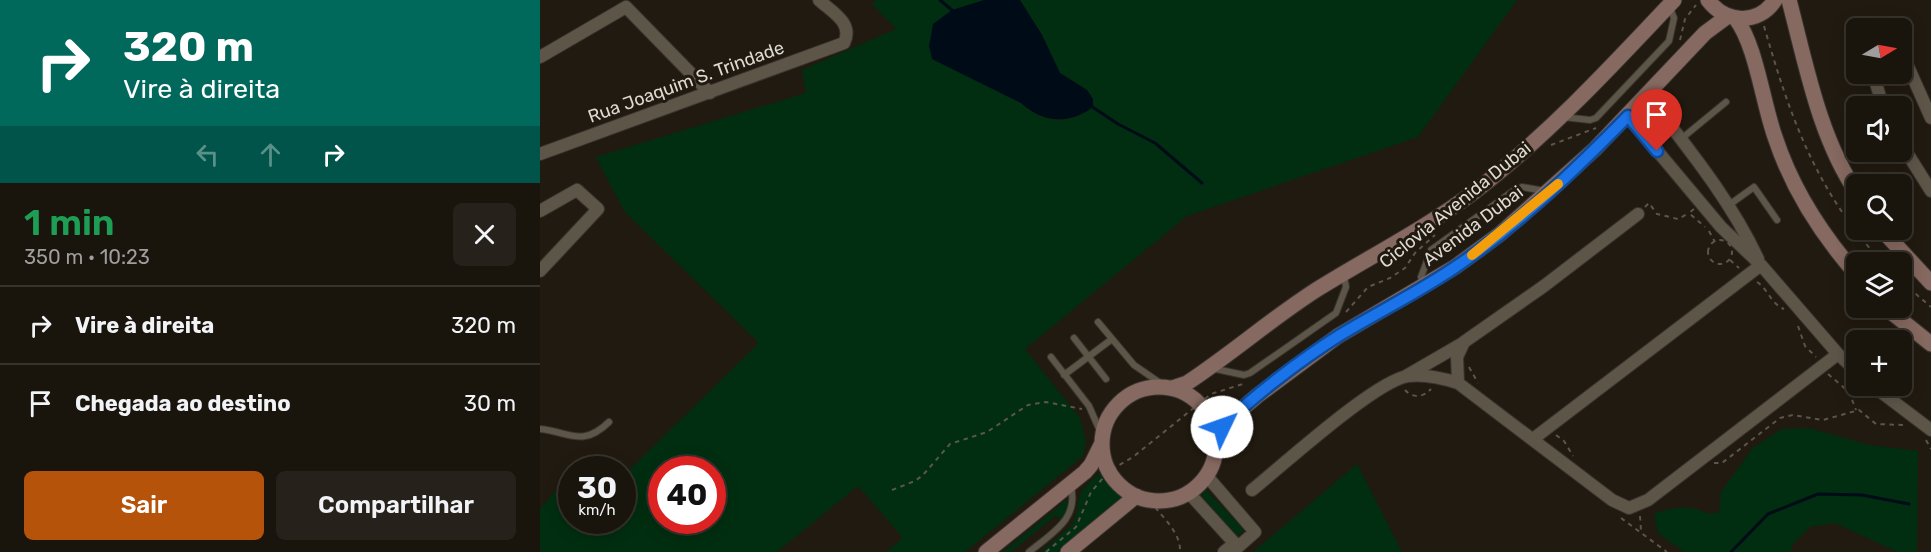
<!DOCTYPE html>
<html lang="pt">
<meta charset="utf-8">
<style>
body{margin:0;font-family:Rubik,sans-serif;background:#26211a;color:#f1f3f6;height:100vh;display:flex;flex-direction:column;font-size:22px;white-space:nowrap}
*{box-sizing:border-box;margin:0}
p{font-size:20px;color:#9f9e9d}
.icon{flex:none;width:33px;height:33px;fill:none;stroke:currentColor;stroke-width:2;stroke-linecap:round;stroke-linejoin:round}
.map{position:relative;flex:1;overflow:hidden}
.details{display:flex;flex-direction:column;background:#19140c;width:540px}
.details>*{flex:none}
.hud{background:#00695c;color:#fff;overflow:hidden}
.needle{width:39px;rotate:80deg}
.buttons{position:absolute;left:1306px;top:18px;display:grid;gap:12px}
.buttons a{display:grid;place-items:center;width:66px;height:66px;border-radius:9px;background:#19140c;box-shadow:0 3px 15px #0003,0 0 0 2px #37332d;font-size:30px}
.speed{position:absolute;left:18px;top:456px;display:flex;gap:12px;font-size:30px;font-weight:700;text-align:center}
.speed>*{display:grid;place-content:center;width:78px;height:78px;border-radius:50%;background:#19140c;box-shadow:0 3px 15px #0003,0 0 0 2px #37332d;line-height:1}
.speed small{font-size:15px;font-weight:400}
.speed .limit{border:9px solid #d22;background:#fff;color:#111}
.pin{position:absolute;display:grid;place-items:center;width:51px;height:51px;color:#fff;margin:-62px -26px;border-radius:50% 50% 50% 0;rotate:-45deg;box-shadow:0 0 6px #0007}
.pin .icon{rotate:45deg}
.me{position:absolute;width:66px;margin:-33px;rotate:48deg;stroke-linejoin:round;filter:drop-shadow(0 0 4px #0008)}
.turn{display:flex;align-items:center;gap:21px;height:126px;padding:0 24px;font-size:27px}
.turn .icon{width:78px;height:78px;stroke-width:2.5}
.turn b{display:block;font-size:42px;line-height:51px}
.lanes{display:flex;align-items:center;height:57px;padding:0 24px;background:#0003;justify-content:center;gap:30px;direction:ltr}
.lanes .off{opacity:.35}
.round{display:grid;place-items:center;flex:none;width:63px;height:63px;border-radius:9px;background:#26211a}
.headline{display:flex;align-items:center;justify-content:space-between;height:102px;padding:0 24px}
h1{font-size:36px;font-weight:600;line-height:45px;color:#1e9e55}
.cta{display:flex;gap:12px;margin-top:auto;padding:12px 24px}
.cta a{flex:1;height:69px;border-radius:9px;background:#b45309;color:#fff;font-size:24px;font-weight:600;line-height:69px;text-align:center}
.cta a+a{background:#26211a;color:#f1f3f6}
ul{padding:0;list-style:none}
li{display:flex;align-items:center;gap:18px;height:78px;padding:0 24px;border-top:2px solid #37332d}
li div{flex:1}
li b{display:block;font-size:22px}
li em{font-style:normal}
main{display:flex;flex:1;min-height:0}
.map>svg:first-child{display:block}
.green{fill:#012e10;fill-rule:evenodd}
.water{fill:#000b18}
.lines{fill:none;stroke-linecap:round;stroke-linejoin:round}
.stream{stroke:#000b18;stroke-width:3}
.lane-casing{stroke:#39342f;stroke-width:8}
.street-casing{stroke:#39342f;stroke-width:14}
.secondary-casing{stroke:#39342f;stroke-width:17}
.path{stroke:#5b554c;stroke-width:2;stroke-dasharray:4.5 4.5;stroke-linecap:butt}
.lane{stroke:#5e5549;stroke-width:6}
.street{stroke:#5e5549;stroke-width:12}
.secondary{stroke:#866961;stroke-width:15}
.route-casing{stroke:#114b97;stroke-width:15}
.route{stroke:#1a73e8;stroke-width:10}
.slow{stroke:#f59e0b;stroke-width:10}
.labels{text-anchor:middle;stroke-width:6;stroke-linejoin:round;paint-order:stroke}
.street-label{font-size:18px;fill:#ded9d2;stroke:#211a10}
</style>
<main>
<section class="details">
<div class="hud">
<div class="turn"><svg class="icon" aria-label="right" viewBox="0 0 24 24"><path d="M7 20v-9h11M14 6l5 5-5 5"/></svg><div><b>320 m</b>Vire à direita</div></div>
<div class="lanes"><svg class="icon off" aria-label="left" viewBox="0 0 24 24"><path d="M17 20v-9H6M10 6l-5 5 5 5"/></svg><svg class="icon off" aria-label="ahead" viewBox="0 0 24 24"><path d="M12 20V5M6 11l6-6 6 6"/></svg><svg class="icon" aria-label="right" viewBox="0 0 24 24"><path d="M7 20v-9h11M14 6l5 5-5 5"/></svg></div>
</div>
<div class="headline"><div><h1>1 min</h1><p>350 m · 10:23</p></div><a class="round"><svg class="icon" aria-label="close" viewBox="0 0 24 24"><path d="M6 6l12 12M18 6L6 18"/></svg></a></div>
<ul>
<li><svg class="icon" aria-label="right" viewBox="0 0 24 24"><path d="M7 20v-9h11M14 6l5 5-5 5"/></svg><div><b>Vire à direita</b></div><em>320 m</em></li>
<li><svg class="icon" aria-label="arrive" viewBox="0 0 24 24"><path d="M6 21V4h12l-3 4 3 4H6"/></svg><div><b>Chegada ao destino</b></div><em>30 m</em></li>
</ul>
<div class="cta"><a>Sair</a><a>Compartilhar</a></div>
</section>
<div class="map">
<svg width="1391" height="552" viewBox="0 0 1391 552">
<rect width="100%" height="100%" fill="#211a10"/>
<path class="green" d="M336 0H444L393 24 392 59 481 103C503 123 529 126 552 107L547 90 520 73 502 35 480 0H977L878 137 647 216 485 349 540 418 546 442 543 456 425 552H346L363 538 318 486 237 552H0V509L16 490 31 505 32 520H82L83 476 219 343 84 211 56 157 266 93 262 70 356 29 332 4ZM122 470H172V520H122Z
M1113 112 1129 132 1124 140H1115L1104 126Z
M1269 428 1329 445 1378 451 1377 552H1358L1295 523 1270 527 1253 544 1250 552H1144L1118 533 1114 514C1135 506 1150 505 1169 514L1179 512 1181 492 1212 449 1242 429Z
M817 464 862 552H713Z
M561 472 584 498 517 552H501L533 524C544 492 531 498 561 472Z
M666 490 704 530 698 536 661 495Z
M529 498 528 509 522 522 516 515 471 552H463Z"/>
<path class="water" d="M444 0H480L502 35 520 73 547 90 553 99V107C529 125 503 123 481 103L392 59 389 46 393 24 412 10Z"/>
<g class="lines">
<path class="stream" d="M400 0 413 11
M551 106 578 124 615 143 662 183
M1191 552 1228 514 1278 494 1322 495 1369 504"/>
<g class="lane-casing">
<path id="lane" d="M1023 117 1050 120 1056 118 1129 41 1134 18 1129 6
M1141 139 1186 102
M1189 205 1214 187 1237 220
M884 286 881 277 891 250 976 189 982 187 1005 191
M558 322 594 365 626 387
M534 338 566 379
M511 357 549 406 563 438
M671 368 704 375 710 373 796 313 806 287 804 276
M524 375 572 339
M0 429C30 432 42 448 69 422
M489 552C512 533 541 518 530 484"/>
</g>
<g class="street-casing">
<path id="street" d="M1330 28 1341 24 1349 28
M1362 53 1391 118
M0 57 86 7 170 93
M1333 74 1343 106
M1107 95C1147 147 1190 199 1218 259
M1088 116 1181 227 1221 265 1298 354 1317 372
M1362 145 1391 191
M0 154 304 43C314 23 292 12 279 0
M0 211 37 190 58 209 0 271
M866 376 923 343
M918 383 1072 500 1089 508 1108 500 1298 354
M1333 386 1391 430
M993 439 1221 265
M712 490C742 466 835 381 868 376 884 374 902 378 918 383L917 357 924 342 1004 286 1098 214
M648 492 698 547 715 532 666 475
M684 552 695 543"/>
</g>
<g class="secondary-casing">
<path id="secondary" d="M1168 0C1185 23 1218 26 1235 0
M1249 0C1266 64 1279 137 1317 193
M1196 19C1216 45 1223 104 1235 137 1252 189 1281 234 1317 275
M1342 230 1391 283
M1346 308 1391 344
M562 444a57 57 0 1 1 114 0a57 57 0 1 1-114 0Z
M632 388 647 383C691 354 731 319 776 290 829 257 883 230 934 192 1007 136 1071 67 1134 0
M674 433 717 396 798 336 915 267 960 234 1055 149 1165 33 1188 16
M446 552 545 472 551 465 562 443
M528 552 596 496"/>
</g>
<path class="path" d="M1224 26C1250 117 1276 191 1342 262
M1140 40 1145 19 1156 5
M1011 145 1056 128
M1105 207 1109 203 1117 214 1138 219 1149 213
M1154 209 1149 213 1165 227
M1169 231 1175 242
M1168 252a12 12 0 1 1 24 0a12 12 0 1 1-24 0Z
M1190 260 1199 268
M1217 282C1229 290 1230 303 1244 309
M1362 282 1391 307
M806 312 828 287 850 278 865 268 875 253 895 235
M1258 326 1265 346 1276 357
M929 367 938 383
M1288 374 1309 392 1316 410
M865 390C873 399 884 397 891 389
M1016 435 1024 441 1033 456
M1386 440 1391 449
M1174 463H1182L1240 418 1253 415 1283 420 1319 410 1336 424 1364 425
M352 490 375 481 383 475 410 444 447 432 488 405 506 402 542 409
M610 500C620 516 641 531 640 552
M1100 516 1101 531
M1081 518 1127 552
M506 552 536 527 551 492 569 471 593 457 671 394 706 383"/>
<use href="#lane" class="lane"/>
<use href="#street" class="street"/>
<use href="#secondary" class="secondary"/>
</g>
<g class="lines">
<g class="route-casing">
<path id="route" d="M682 427C714 395 762 359 800 335 838 312 877 293 914 268 978 225 1034 171 1088 116L1117 151"/>
</g>
<use href="#route" class="route"/>
<path class="slow" d="M932 255 1018 184"/>
</g>
<g class="labels">
<g class="street-label">
<text transform="translate(146 82) rotate(-20)" y="6">Rua Joaquim S. Trindade</text>
<text transform="translate(915 205) rotate(-39)" y="6">Ciclovia Avenida Dubai</text>
<text transform="translate(933 226) rotate(-37)" y="6">Avenida Dubai</text>
</g>
</g>
</svg>
<div class="buttons">
<a><svg class="needle" viewBox="-14 -14 28 28"><path d="M0-13l5 13h-10z" fill="#e53935"/><path d="M0 13l5-13h-10z" fill="#9f9e9d"/></svg></a>
<a><svg class="icon" aria-label="sound" viewBox="0 0 24 24"><path d="M4 9h4l5-4v14l-5-4H4zM17 9q2 3 0 6"/></svg></a>
<a><svg class="icon" aria-label="search" viewBox="0 0 24 24"><circle cx="10" cy="10" r="6"/><path d="M15 15l6 6"/></svg></a>
<a><svg class="icon" aria-label="layers" viewBox="0 0 24 24"><path d="M12 4l9 5-9 5-9-5zM3 14l9 5 9-5"/></svg></a>
<a>+</a>
</div>
<div class="speed"><div>30<small>km/h</small></div><div class="limit">40</div></div>
<div class="pin" style="left:1117px;top:151px;background:#d93025"><svg class="icon" aria-label="arrive" viewBox="0 0 24 24"><path d="M6 21V4h12l-3 4 3 4H6"/></svg></div>
<svg class="me" style="left:682px;top:427px" viewBox="-20 -20 40 40"><circle r="19" fill="#fff"/><path d="M0-13L10 11 0 6-10 11z" fill="#1a73e8"/></svg>
</div>
</main>
